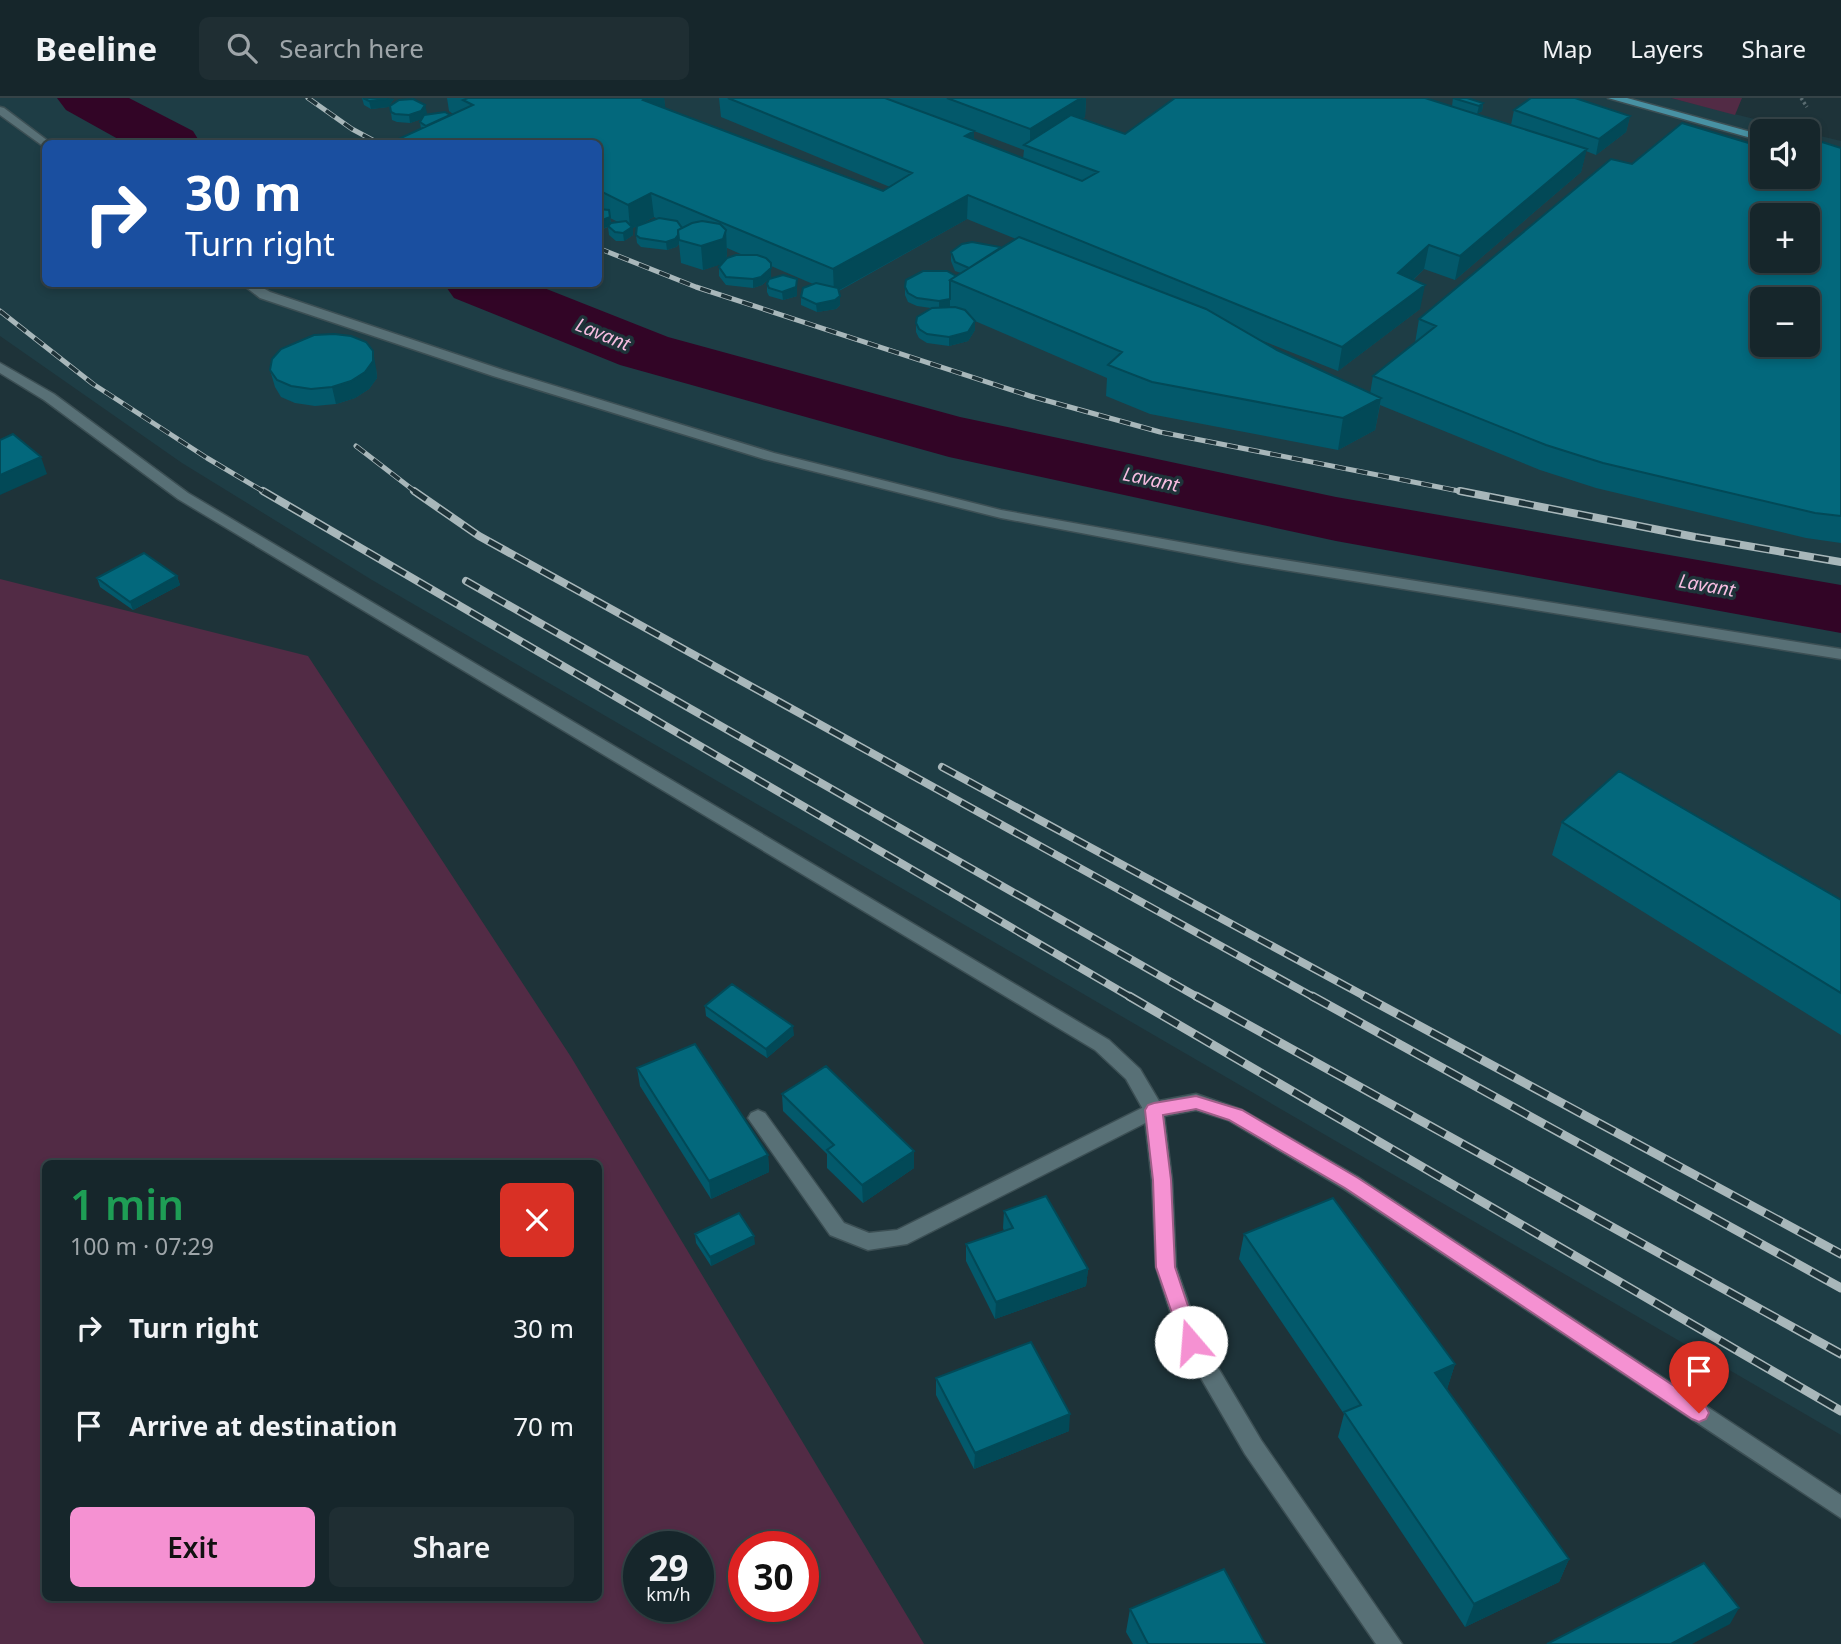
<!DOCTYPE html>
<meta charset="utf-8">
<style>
body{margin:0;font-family:"Noto Sans",sans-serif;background:#1f2e33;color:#f1f3f6;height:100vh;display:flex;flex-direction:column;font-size:26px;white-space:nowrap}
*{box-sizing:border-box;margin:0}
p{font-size:23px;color:#9ea5a9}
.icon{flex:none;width:38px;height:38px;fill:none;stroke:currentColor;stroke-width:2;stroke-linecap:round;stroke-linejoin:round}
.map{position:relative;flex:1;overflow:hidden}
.drawer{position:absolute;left:42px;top:1062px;width:560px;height:441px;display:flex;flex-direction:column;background:#16262b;border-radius:10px;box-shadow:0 4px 10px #0003,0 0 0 2px #354347}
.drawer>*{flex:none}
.top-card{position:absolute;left:42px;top:42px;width:560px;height:147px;border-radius:10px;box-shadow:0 4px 10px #0003,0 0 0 2px #354347;background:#1a4fa0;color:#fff;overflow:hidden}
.fabs{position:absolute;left:1750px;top:21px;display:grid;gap:14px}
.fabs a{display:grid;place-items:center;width:70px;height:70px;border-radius:10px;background:#16262b;box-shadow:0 4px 10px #0003,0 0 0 2px #354347;font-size:35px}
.speed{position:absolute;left:623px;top:1433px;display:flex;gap:14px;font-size:35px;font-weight:700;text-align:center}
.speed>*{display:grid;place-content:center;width:91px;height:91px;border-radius:50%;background:#16262b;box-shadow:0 4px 10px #0003,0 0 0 2px #354347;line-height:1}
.speed small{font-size:18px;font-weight:400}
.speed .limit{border:10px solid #d22;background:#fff;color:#111}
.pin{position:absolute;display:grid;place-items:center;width:60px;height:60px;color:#fff;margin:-72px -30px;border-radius:50% 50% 50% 0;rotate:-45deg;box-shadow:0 0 7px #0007}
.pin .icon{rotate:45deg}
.me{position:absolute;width:77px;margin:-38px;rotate:342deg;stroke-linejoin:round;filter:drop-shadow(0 0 5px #0008)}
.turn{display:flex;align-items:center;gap:24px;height:147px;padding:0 28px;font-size:32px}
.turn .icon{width:91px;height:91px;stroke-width:2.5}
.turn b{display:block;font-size:49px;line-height:60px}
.round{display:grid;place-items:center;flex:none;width:74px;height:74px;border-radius:10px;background:#1f2e33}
.summary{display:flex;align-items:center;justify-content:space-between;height:119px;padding:0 28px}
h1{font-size:42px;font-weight:600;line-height:52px;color:#1e9e55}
.cta{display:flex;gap:14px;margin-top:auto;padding:14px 28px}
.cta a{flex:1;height:80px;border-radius:10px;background:#f591d2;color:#111;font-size:28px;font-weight:600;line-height:80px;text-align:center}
.cta a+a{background:#1f2e33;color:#f1f3f6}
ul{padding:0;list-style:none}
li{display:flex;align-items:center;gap:21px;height:98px;padding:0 28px}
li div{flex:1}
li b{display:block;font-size:26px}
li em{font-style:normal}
header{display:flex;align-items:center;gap:42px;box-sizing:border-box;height:98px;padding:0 35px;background:#16262b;border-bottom:2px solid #354347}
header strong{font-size:33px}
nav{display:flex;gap:38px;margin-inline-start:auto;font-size:24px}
.search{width:490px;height:63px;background:#1f2e33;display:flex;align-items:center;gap:18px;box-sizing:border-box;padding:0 24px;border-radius:10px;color:#9ea5a9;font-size:26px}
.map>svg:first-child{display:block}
.built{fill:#1e3d45;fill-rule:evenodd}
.green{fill:#522b45;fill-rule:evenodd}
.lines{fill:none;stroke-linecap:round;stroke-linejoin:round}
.river{fill:#320526;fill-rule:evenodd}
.lane-casing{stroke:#3c4f54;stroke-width:3}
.street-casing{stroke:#3c4f54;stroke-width:3}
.primary-casing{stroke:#3c4f54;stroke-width:3}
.path{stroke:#5b6d72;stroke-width:3.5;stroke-dasharray:2.5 2.5;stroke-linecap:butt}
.lane{fill:#587076;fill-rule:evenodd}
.street{fill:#587076;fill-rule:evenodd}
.primary{fill:#4891a3;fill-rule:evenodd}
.rail-far2-casing{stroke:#a8b7ba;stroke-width:5}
.rail-far1-casing{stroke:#a8b7ba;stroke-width:8}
.rail-casing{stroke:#a8b7ba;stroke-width:9}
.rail-far2{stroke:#1e3339;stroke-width:3.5;stroke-dasharray:11;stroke-linecap:butt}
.rail-far1{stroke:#1e3339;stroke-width:5;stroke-dasharray:15;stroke-linecap:butt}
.rail{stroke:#1e3339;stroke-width:6;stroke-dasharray:19;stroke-linecap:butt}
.wall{fill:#03596b;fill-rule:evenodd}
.shaded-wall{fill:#024957}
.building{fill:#03687c;stroke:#024957;stroke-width:2;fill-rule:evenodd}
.route{fill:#f591d2;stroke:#9f5e88;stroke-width:2}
.labels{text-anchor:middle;stroke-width:7;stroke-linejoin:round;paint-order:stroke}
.water-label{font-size:19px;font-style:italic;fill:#f6bce0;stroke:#1e3339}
</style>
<header>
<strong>Beeline</strong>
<div class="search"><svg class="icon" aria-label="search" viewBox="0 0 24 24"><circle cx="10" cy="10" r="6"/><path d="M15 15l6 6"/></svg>Search here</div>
<nav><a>Map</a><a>Layers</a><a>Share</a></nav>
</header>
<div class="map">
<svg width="1841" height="1546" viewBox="0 0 1841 1546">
<rect width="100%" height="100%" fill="#1e3339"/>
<path class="built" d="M0 0H1671L1802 33H1762V79H1808V35L1841 43V1337L372 482 182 365 0 238ZM46 46H598V186H46ZM1762 117H1808V163H1762ZM1762 201H1808V247H1762Z"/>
<path class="green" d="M1671 0H1742L1735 17Z
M0 481 308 558 571 959 924 1546H0ZM46 1066H598V1500H46ZM639 1449H698V1508H639ZM744 1449H803V1508H744Z"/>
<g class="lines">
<path class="river" d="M57 0H129L193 33 201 46H127L66 12Z
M444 186H534L668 239 960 319 1336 399 1841 487V535L1336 443 949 359 620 267 454 200Z"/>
<g class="lane-casing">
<path id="lane" d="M0 9 4 10 52 46 43 48 0 17Z
M242 186H256L270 194 503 272 774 355 1001 412 1241 455 1841 551V561L1241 465 1001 420 764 361 493 278 260 200Z
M1154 1004 1161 1007 1164 1012 1161 1017 907 1146 868 1152 830 1137 748 1020 751 1015 758 1012 765 1015 844 1125 869 1135 897 1132Z"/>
</g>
<g class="street-casing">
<path id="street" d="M0 265 54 296 188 395 1109 942 1140 971 1159 1003 1196 996 1242 1012 1358 1079 1841 1397V1420L1344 1091 1228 1022 1196 1012 1164 1018 1172 1082 1176 1169 1201 1241 1261 1342 1402 1546H1376L1245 1356 1180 1244 1156 1169 1152 1082 1144 1013 1126 981 1095 952 178 401 44 302 0 275Z"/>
</g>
<g class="primary-casing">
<path id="primary" d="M1608 0H1627L1762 37V43Z
M1808 48 1841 57V65L1808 56Z"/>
</g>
<path class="path" d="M1801 0 1807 9"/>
<use href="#lane" class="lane"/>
<use href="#street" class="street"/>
<use href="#primary" class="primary"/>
<g class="rail-far2-casing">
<path id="rail-far2" d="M308 0 352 31 380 46
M598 150 696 189 1030 298 1160 334 1469 395
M0 213 93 286 207 360 266 395
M356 348 417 395"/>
</g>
<g class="rail-far1-casing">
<path id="rail-far1" d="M263 393 1132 900
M414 393 479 438 1315 900
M1460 393 1695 439 1841 464
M466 483 1199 900
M942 669 1368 900"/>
</g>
<g class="rail-casing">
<path id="rail" d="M1129 898 1841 1313
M1196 898 1841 1256
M1312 898 1841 1190
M1364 898 1841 1156"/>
</g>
<use href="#rail-far2" class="rail-far2"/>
<use href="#rail-far1" class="rail-far1"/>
<use href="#rail" class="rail"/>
</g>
<path class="wall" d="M362 0 394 1 388 9 371 11 364 7Z
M447 0H664L665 10 883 93 890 89 721 19 719 0H1086L1085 19 1082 21 1125 36 1452 8 1453 0 1483 5 1482 13 1477 16 1511 27 1514 12 1630 18 1626 34 1596 57 1586 53 1581 74 1455 182 1424 171 1413 182 1420 211 1338 273 1253 239 1277 252 1370 296 1373 278 1415 245 1419 221 1632 66 1762 79 1841 50V445L1806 440 1596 390 1540 372 1380 307 1375 332 1338 352 1150 316 1106 298 1107 280 975 223V232L968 243 949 248 927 245 919 240 916 234V225L931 210 917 208 908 204 905 197V189L956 178 961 175 955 173 951 163V154L1000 150 1016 141 967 121 839 193 840 207 836 211 817 214 801 207V199L813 186 771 168V179L762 187 753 190 726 187 719 178V169L721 166 703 172 681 165 679 146 676 149 667 152 641 149 637 145 636 137 658 121 654 119 633 130V137L624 143H616L609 137 608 129 598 133V46H392V44L421 31 420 24 421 21 410 25 397 24 392 22 390 8 427 15 425 17H450L453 16 449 13ZM974 33 1024 52 1023 61 974 42ZM610 120 618 124 611 125ZM727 150 743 157 726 161 727 156Z
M767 186 797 198 783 202 769 198 767 194Z
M376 270 377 280 369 291 355 300 336 306 315 308 295 305 281 299 275 289 270 272Z
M177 478 180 487 133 512 100 489 97 480Z
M1562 724 1841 802V937L1552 757Z
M705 908 794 937 767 960 706 918Z
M637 970 768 1057 769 1074 711 1101 640 988Z
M782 996 914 1053V1070L863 1105 827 1070V1056L783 1013Z
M1004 1113 1088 1171 1086 1188 995 1221 966 1163V1146L1004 1133 1003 1130Z
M695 1136 755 1146 711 1168 696 1145Z
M1244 1136 1455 1266 1447 1291H1446L1569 1461 1559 1484 1465 1529 1338 1339 1344 1316 1239 1161Z
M936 1280 1069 1333 974 1371 936 1297Z
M1130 1511 1265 1546H1133L1126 1534Z"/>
<path class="shaded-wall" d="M387 0 394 1 388 9 371 11 369 3Z
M646 0H664L666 14 643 2Z
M1081 0H1086L1085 19 1035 50 1030 49V31Z
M1483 5 1482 13 1477 16 1479 8Z
M425 7 427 15 422 21 410 25 409 17Z
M1630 18 1626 34 1596 57 1599 41Z
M974 33V56L965 38Z
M1587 51 1581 74 1455 182 1460 158Z
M651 95 654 119 633 130V137L624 143 623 135 630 130 628 107Z
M968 97 967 121 834 195 833 171Z
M610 119 611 127 598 133V124Z
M684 132 679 142V146L676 149 667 152 666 144Z
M726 132 727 156 725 165 703 172 701 148Z
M1429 147 1424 171 1394 199 1398 175Z
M771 170V179L762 187 753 190V181Z
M797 181V198L783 202 782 194Z
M1425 187 1420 211 1338 273 1342 249Z
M840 198V207L836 211 817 214 816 206Z
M950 201V209L939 211V203Z
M975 223V232L968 243 949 248V239Z
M373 253 376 270 377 280 369 291 355 300 336 306 332 289Z
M1381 300 1375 332 1338 352 1343 320Z
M41 359 47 376 0 397V377Z
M177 478 180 487 133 512 130 504Z
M793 928 794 937 767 960 766 951Z
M914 1053V1070L863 1105 862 1087Z
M768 1057 769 1074 711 1101 709 1083Z
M754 1138 755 1146 711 1168 710 1159Z
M1088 1171 1086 1188 995 1221 996 1204Z
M1455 1266 1447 1291 1427 1300 1435 1275Z
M1070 1316 1069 1333 974 1371 975 1355Z
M1569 1461 1559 1484 1465 1529 1474 1506Z
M1739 1510 1730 1526 1692 1546H1671Z"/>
<path class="building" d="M363 0H387L386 1 369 3Z
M468 0H646L643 2 883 93 912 75 728 0H885L974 33 965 38 1082 83 1098 74 1024 47 1071 17 1125 36 1175 0H1425L1587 51 1460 158 1429 147 1398 175 1425 187 1342 249 968 97 833 171 651 95 628 107 598 92V46H396L392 44 473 7 463 2Z
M947 0H1081L1030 31Z
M1453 0H1467L1483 5 1479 8Z
M1531 0H1575L1630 18 1599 41 1514 12Z
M413 1 425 7 421 13 409 17 395 16 391 14 390 8 399 2Z
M445 14 450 17 426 28 420 24 424 17Z
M1682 25 1762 49V79H1808V59L1822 44 1841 50V418L1815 415 1603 365 1546 347 1373 278 1436 228 1419 221 1611 61 1632 66ZM1762 117H1808V163H1762ZM1762 201H1808V247H1762Z
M598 111 609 112 610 119 598 124Z
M659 120 677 123 682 130 678 132V137L675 141 666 144 640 140 636 137 637 128Z
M626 123 632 129 623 135 615 134 608 128 611 125Z
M702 123 720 126 726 132 723 141 701 148 679 142 678 132 692 125Z
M1019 139 1206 211 1277 252 1381 300 1343 320 1152 284 1108 267 1122 254 950 182Z
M972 144 1000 149V150L969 170 955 164 951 154 962 146Z
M736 157H757L766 160 771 165V170L761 179 753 181 726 179 719 169 727 160Z
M923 173H947L956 178 950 182V201L939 203 917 200 908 195 905 189 906 182Z
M783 177 797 181 796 189 782 194 769 190 767 186 769 181Z
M816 185 838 190 840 198 835 202 816 206 801 199 803 190Z
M955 209 965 212 975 223 968 234 949 239 927 236 919 231 916 225 917 219 932 210Z
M334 236 351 238 366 244 373 253V263L365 274 351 283 332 289 311 291 291 288 277 282 270 272 272 261 281 251 314 237Z
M13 336 41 359 0 377V342Z
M144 455 177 478 130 504 97 480Z
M1619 673 1841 802V895L1562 724Z
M732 886 793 928 766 951 705 908Z
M695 946 768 1057 709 1083 637 970Z
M826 968 914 1053 862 1087 827 1052 834 1047 782 996Z
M1046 1098 1088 1171 996 1204 966 1146 1013 1130 1004 1113Z
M1333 1100 1455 1266 1435 1275 1569 1461 1474 1506 1344 1314 1361 1307 1244 1136Z
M739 1115 754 1138 710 1159 695 1136Z
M1031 1244 1070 1316 975 1355 936 1280Z
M1704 1465 1739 1510 1671 1546H1547Z
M1224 1471 1265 1546H1148L1130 1511Z"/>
<path class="route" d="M1196 998 1242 1012 1358 1080 1706 1309 1709 1315 1706 1321 1699 1324 1692 1321 1345 1090 1229 1022 1196 1011 1163 1017 1171 1082 1175 1169 1200 1244 1198 1250 1191 1252 1184 1250 1156 1169 1153 1082 1145 1012 1148 1007 1154 1005Z"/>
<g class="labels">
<g class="water-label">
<text transform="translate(603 236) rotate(22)" y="7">Lavant</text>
<text transform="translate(1151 381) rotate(12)" y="7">Lavant</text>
<text transform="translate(1707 487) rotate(10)" y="7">Lavant</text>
</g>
</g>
</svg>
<div class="fabs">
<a><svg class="icon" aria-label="sound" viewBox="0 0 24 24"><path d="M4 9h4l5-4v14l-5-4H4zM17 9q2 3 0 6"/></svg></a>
<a>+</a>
<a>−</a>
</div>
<div class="speed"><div>29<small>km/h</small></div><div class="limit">30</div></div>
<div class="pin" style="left:1699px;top:1315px;background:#d93025"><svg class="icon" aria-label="arrive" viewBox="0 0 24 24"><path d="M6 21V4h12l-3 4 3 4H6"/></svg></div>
<svg class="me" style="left:1191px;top:1244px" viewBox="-20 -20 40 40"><circle r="19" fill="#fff"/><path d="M0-13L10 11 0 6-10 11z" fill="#f591d2"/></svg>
<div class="top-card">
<div class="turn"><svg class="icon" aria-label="right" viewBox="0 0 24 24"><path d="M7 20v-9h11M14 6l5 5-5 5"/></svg><div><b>30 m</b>Turn right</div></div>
</div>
<section class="drawer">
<div class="summary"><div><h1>1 min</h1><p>100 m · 07:29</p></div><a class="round" style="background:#d93025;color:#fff"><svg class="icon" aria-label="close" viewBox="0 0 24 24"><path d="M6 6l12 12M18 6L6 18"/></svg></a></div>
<ul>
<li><svg class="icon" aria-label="right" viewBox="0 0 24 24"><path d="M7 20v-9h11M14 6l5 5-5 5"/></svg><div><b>Turn right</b></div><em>30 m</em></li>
<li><svg class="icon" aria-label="arrive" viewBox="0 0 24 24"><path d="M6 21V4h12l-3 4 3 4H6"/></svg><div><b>Arrive at destination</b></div><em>70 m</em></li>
</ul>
<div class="cta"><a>Exit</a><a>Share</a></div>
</section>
</div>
